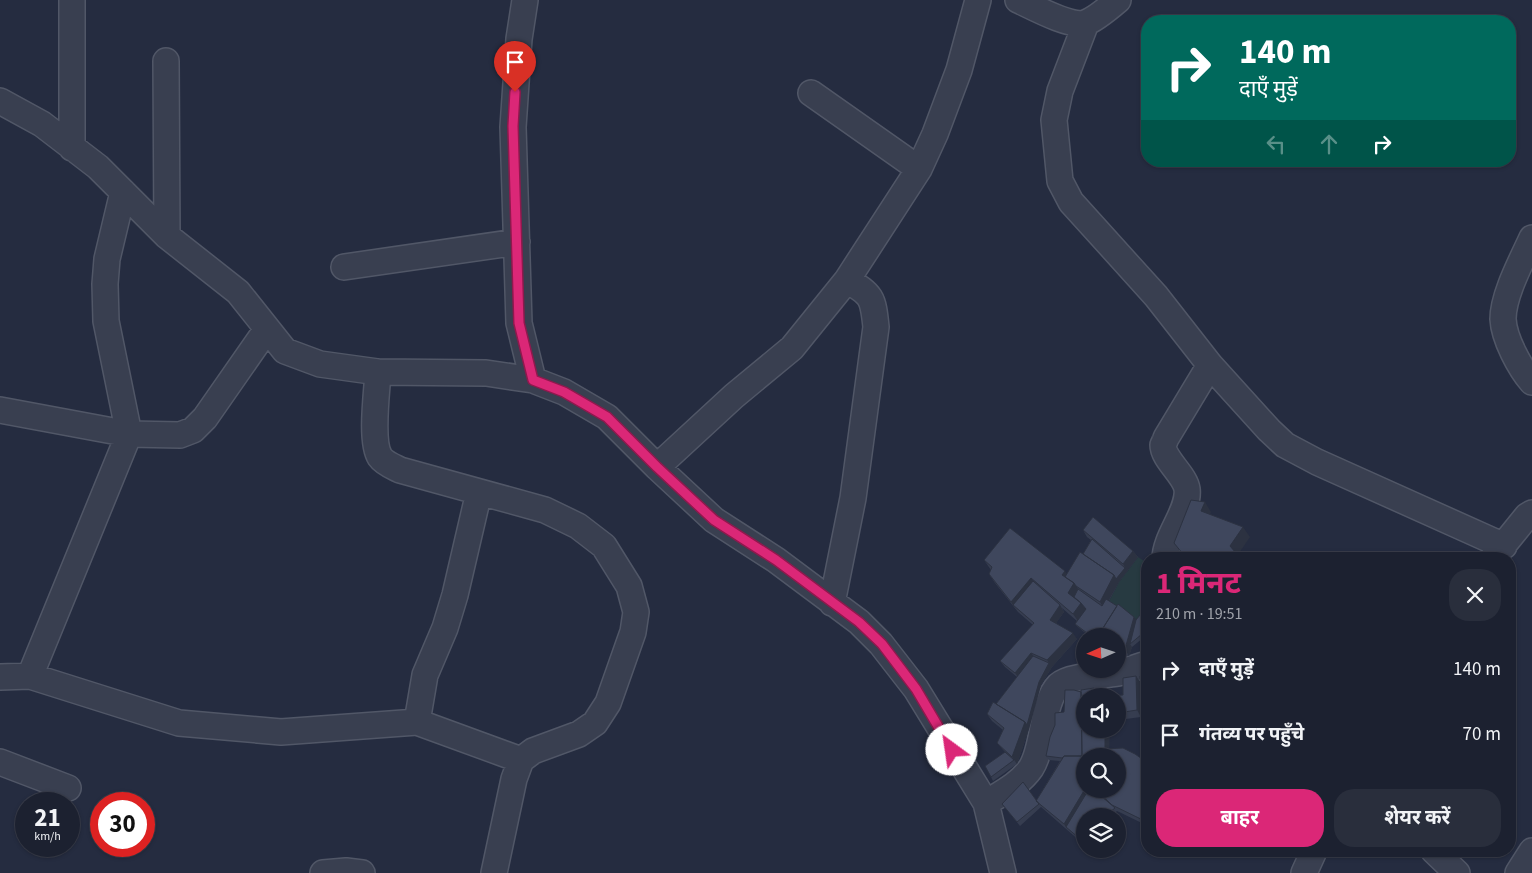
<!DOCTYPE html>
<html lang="hi">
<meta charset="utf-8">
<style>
body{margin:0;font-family:"Source Sans 3","Noto Sans Devanagari",sans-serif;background:#292e3c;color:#f1f3f6;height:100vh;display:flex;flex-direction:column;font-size:19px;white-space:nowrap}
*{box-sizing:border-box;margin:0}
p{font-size:16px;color:#a0a3ab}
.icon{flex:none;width:28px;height:28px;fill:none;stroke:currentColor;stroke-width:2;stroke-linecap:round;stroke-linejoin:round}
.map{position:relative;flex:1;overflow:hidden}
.details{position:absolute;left:1141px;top:552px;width:375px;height:305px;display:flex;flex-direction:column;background:#1c2130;border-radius:20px;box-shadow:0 1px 4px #0004,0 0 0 1px #3a3e4c}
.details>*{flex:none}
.guide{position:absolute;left:1141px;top:15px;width:375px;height:152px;border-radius:20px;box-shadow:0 1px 4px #0004,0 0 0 1px #3a3e4c;background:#00695c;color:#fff;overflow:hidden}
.needle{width:32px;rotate:267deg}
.fabs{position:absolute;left:1076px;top:628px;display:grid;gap:10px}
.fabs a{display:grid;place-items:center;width:50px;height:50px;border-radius:50%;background:#1c2130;box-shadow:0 1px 4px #0004,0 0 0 1px #3a3e4c;font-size:25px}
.speed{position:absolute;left:15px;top:792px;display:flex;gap:10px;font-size:25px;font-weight:700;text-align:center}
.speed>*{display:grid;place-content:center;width:65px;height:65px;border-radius:50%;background:#1c2130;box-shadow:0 1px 4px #0004,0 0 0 1px #3a3e4c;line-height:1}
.speed small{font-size:12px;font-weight:400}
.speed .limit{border:8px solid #d22;background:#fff;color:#111}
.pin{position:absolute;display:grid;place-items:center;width:42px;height:42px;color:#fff;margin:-51px -21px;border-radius:50% 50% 50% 0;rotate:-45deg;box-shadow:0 0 5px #0007}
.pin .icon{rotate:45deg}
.me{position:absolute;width:55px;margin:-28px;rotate:329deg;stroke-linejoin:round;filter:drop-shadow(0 0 4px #0008)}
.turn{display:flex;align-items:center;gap:18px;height:105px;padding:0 15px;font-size:22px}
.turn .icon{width:65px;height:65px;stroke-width:2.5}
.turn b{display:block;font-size:35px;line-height:42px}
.lanes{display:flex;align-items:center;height:48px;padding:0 15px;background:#0003;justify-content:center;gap:25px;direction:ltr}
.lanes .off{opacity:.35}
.round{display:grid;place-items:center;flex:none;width:52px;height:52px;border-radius:20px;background:#292e3c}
.summary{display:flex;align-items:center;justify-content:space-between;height:85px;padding:0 15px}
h1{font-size:30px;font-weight:700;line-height:38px;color:#db2777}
.cta{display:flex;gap:10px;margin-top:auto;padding:10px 15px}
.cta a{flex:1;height:58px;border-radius:20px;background:#db2777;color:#fff;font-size:20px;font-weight:700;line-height:58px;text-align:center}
.cta a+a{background:#292e3c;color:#f1f3f6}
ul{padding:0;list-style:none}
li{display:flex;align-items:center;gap:15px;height:65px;padding:0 15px}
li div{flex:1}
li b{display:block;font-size:19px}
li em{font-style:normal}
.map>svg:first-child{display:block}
.green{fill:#273a41}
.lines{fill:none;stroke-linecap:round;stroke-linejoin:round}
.minor-casing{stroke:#515767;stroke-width:28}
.minor{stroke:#393f50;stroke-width:25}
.wall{fill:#363d50;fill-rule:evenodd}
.shaded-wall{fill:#2c3241}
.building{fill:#3f475d;stroke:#2c3241}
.route-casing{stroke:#8e194d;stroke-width:12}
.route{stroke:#db2777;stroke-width:9}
</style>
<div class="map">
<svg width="1532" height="873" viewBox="0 0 1532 873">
<rect width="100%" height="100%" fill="#252c40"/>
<path class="green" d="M1138 557 1147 563V611L1139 623 1108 603 1119 582Z"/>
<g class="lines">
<g class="minor-casing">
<path id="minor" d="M525 0 519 39 513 127 519 323 533 380
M1018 0C1033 7 1070 27 1085 23 1094 20 1111 6 1118 0
M1086 23 1060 91 1054 120 1060 181 1071 202 1156 296 1210 365 1269 430 1285 445 1317 462 1504 546
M166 61 167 236
M811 93 919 169
M0 101 42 124 98 167 167 236 238 292 285 351 320 364 378 372 486 373 533 380 564 392 607 417 657 467 714 520 776 560 859 622 881 644 916 689 986 803 1003 873
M72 148V0
M1532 238C1522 260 1503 295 1503 319 1504 339 1520 368 1532 382
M344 267 517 242
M378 372C377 392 370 441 380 457 384 463 394 467 400 470L545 510 578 526 604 546 629 586 636 612 633 632 608 703 595 723 579 734 533 751 521 760 514 779 494 873
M0 410 129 434 180 435 193 430 205 418 267 329
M657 467 734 396 792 348 847 280 919 169 935 134 959 70 978 0
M1493 558 1527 516 1532 513
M1165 559C1165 536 1190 510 1187 489 1185 475 1163 459 1163 445 1163 445 1166 439 1166 438L1210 365
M832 603 853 498 876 327C873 297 872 295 847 280
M30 676 129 434 106 321 105 284 107 259 123 192
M0 677 30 676 179 723 281 732 417 722 521 760
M417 722 425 675 445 628 455 595 479 492
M0 762 68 788
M986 803C1002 793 1020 784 1031 768 1045 746 1041 703 1059 685 1070 675 1103 676 1118 673 1128 671 1138 666 1148 664
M1434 851 1457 873
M323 873 346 871 362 873
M1304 873 1314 851
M1518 873 1532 851"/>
</g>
<use href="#minor" class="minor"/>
</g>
<path class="wall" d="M1083 530 1133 551 1138 557 1119 582 1109 601 1134 617 1136 620 1148 605V634L1132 647 1129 656 1118 654V636H1089L1078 627 1075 624 1077 621 1062 608 1064 612 1056 623 1077 639 1052 667 1041 685 1029 729 1017 764 993 781 991 777 1005 752 997 743 1003 730 992 721 987 714 996 704 1017 677 1005 667 1000 661 1033 625 1018 612 995 583 989 574 991 570 984 560 1067 574 1083 554 1091 540 1087 537Z
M1148 675V726L1142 719 1141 696V717L1118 720V696L1123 695 1140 682Z
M1081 692 1098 695 1085 696 1109 749 1148 763V826L1117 811 1111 816H1085V839L1081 842 1041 807 1020 826 1002 804 1036 801 1060 761 1049 760 1046 756 1064 712ZM1118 756V789H1085Z"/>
<path class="shaded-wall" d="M1205 502 1211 512 1208 520 1201 511Z
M1243 527 1250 537 1237 556 1230 546Z
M1133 551 1138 557 1119 582 1104 609 1100 602 1114 575 1125 568 1123 564Z
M1065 571 1072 581 1062 575Z
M1031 578 1038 587 1013 605 1011 602Z
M1074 583 1081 593 1076 602 1068 593Z
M1081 603 1088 612 1080 624 1073 614Z
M1060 605 1064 612 1054 626 1050 620Z
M1134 617 1139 623 1130 644 1132 647 1129 656 1125 649Z
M1073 633 1077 639 1052 667 1041 685 1029 729 1017 764 1012 757 1039 682 1049 663 1047 660Z
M1031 653 1036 659 1020 680 1015 673Z
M1136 676 1141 683V717L1137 710Z
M1094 688 1098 695V696H1094Z
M1105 729H1110L1109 755 1105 749Z
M1085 789H1092L1066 827 1064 824Z"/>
<path class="building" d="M1191 500 1205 502 1201 511 1243 527 1230 546 1241 559H1187L1174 543Z
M1093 517 1133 551 1123 564 1083 530Z
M1010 528 1065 571 1062 575 1074 583 1068 593 1081 603 1073 614 1031 578 1011 602 989 574 992 567 984 560Z
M1092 539 1125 568 1116 579 1114 575 1083 554Z
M1080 552 1114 575 1100 602 1076 586 1074 583 1065 577Z
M1033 581 1060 605 1050 620 1073 633 1047 660 1031 653 1015 673 1000 661 1034 623 1013 605Z
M1078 589 1102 606 1106 599 1117 606 1098 636H1091L1075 624 1086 609 1081 603 1074 597Z
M1118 604 1134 617 1125 649 1118 648V636H1098Z
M1148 605V629L1130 644 1136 620Z
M1033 656 1049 663 1039 682 1027 725 1025 722 996 704Z
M1148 675V719H1142L1140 676Z
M1136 676 1137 710 1118 713V696H1110L1123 695V678Z
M1094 688V696H1085V729H1105V749L1123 748 1135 754 1148 763 1147 822 1112 805 1095 789H1118V756H1085V789L1064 824 1036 801 1064 756H1082L1081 690Z
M1065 690H1074L1081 692 1082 756H1064L1062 758 1046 756 1050 737 1055 725V713L1064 712Z
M993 702 1025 722 1012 757 997 743 1004 728 987 714Z
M1005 752 1014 760 991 777 985 766Z
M1023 782 1039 804 1017 822 1002 804Z
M1089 789H1093L1115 808 1105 816H1085V833L1079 838 1066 827Z"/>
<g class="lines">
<g class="route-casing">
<path id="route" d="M515 92 513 126 519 323 533 380 564 392 607 417 657 467 714 520 776 560 859 622 882 644 916 689 952 750"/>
</g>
<use href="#route" class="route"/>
</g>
</svg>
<div class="fabs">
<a><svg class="needle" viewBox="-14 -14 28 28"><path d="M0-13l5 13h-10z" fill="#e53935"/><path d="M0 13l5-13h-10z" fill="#a0a3ab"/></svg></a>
<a><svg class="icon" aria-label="sound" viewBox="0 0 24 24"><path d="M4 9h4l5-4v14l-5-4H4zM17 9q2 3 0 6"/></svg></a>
<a><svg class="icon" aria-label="search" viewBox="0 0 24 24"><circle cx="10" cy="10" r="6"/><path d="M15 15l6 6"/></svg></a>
<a><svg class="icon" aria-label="layers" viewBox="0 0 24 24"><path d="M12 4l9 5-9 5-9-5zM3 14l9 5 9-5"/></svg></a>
</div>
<div class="speed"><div>21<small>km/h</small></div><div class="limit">30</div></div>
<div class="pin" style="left:515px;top:92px;background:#d93025"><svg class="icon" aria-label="arrive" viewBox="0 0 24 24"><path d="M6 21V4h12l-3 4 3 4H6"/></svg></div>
<svg class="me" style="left:952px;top:750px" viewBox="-20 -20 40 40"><circle r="19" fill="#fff"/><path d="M0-13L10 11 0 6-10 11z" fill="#db2777"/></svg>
<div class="guide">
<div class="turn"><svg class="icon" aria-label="right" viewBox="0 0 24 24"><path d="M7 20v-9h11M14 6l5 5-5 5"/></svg><div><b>140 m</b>दाएँ मुड़ें</div></div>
<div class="lanes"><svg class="icon off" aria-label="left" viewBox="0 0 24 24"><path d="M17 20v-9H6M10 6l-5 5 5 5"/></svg><svg class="icon off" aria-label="ahead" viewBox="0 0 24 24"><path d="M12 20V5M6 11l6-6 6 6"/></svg><svg class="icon" aria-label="right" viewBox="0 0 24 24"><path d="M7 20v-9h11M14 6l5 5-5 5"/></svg></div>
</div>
<section class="details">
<div class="summary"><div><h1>1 मिनट</h1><p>210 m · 19:51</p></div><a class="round"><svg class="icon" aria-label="close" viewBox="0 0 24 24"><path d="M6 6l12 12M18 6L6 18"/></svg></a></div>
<ul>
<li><svg class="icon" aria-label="right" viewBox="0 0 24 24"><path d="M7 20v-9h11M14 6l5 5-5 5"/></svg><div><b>दाएँ मुड़ें</b></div><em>140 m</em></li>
<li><svg class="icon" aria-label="arrive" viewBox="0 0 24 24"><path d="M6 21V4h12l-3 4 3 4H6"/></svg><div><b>गंतव्य पर पहुँचे</b></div><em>70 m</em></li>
</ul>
<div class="cta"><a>बाहर</a><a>शेयर करें</a></div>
</section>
</div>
